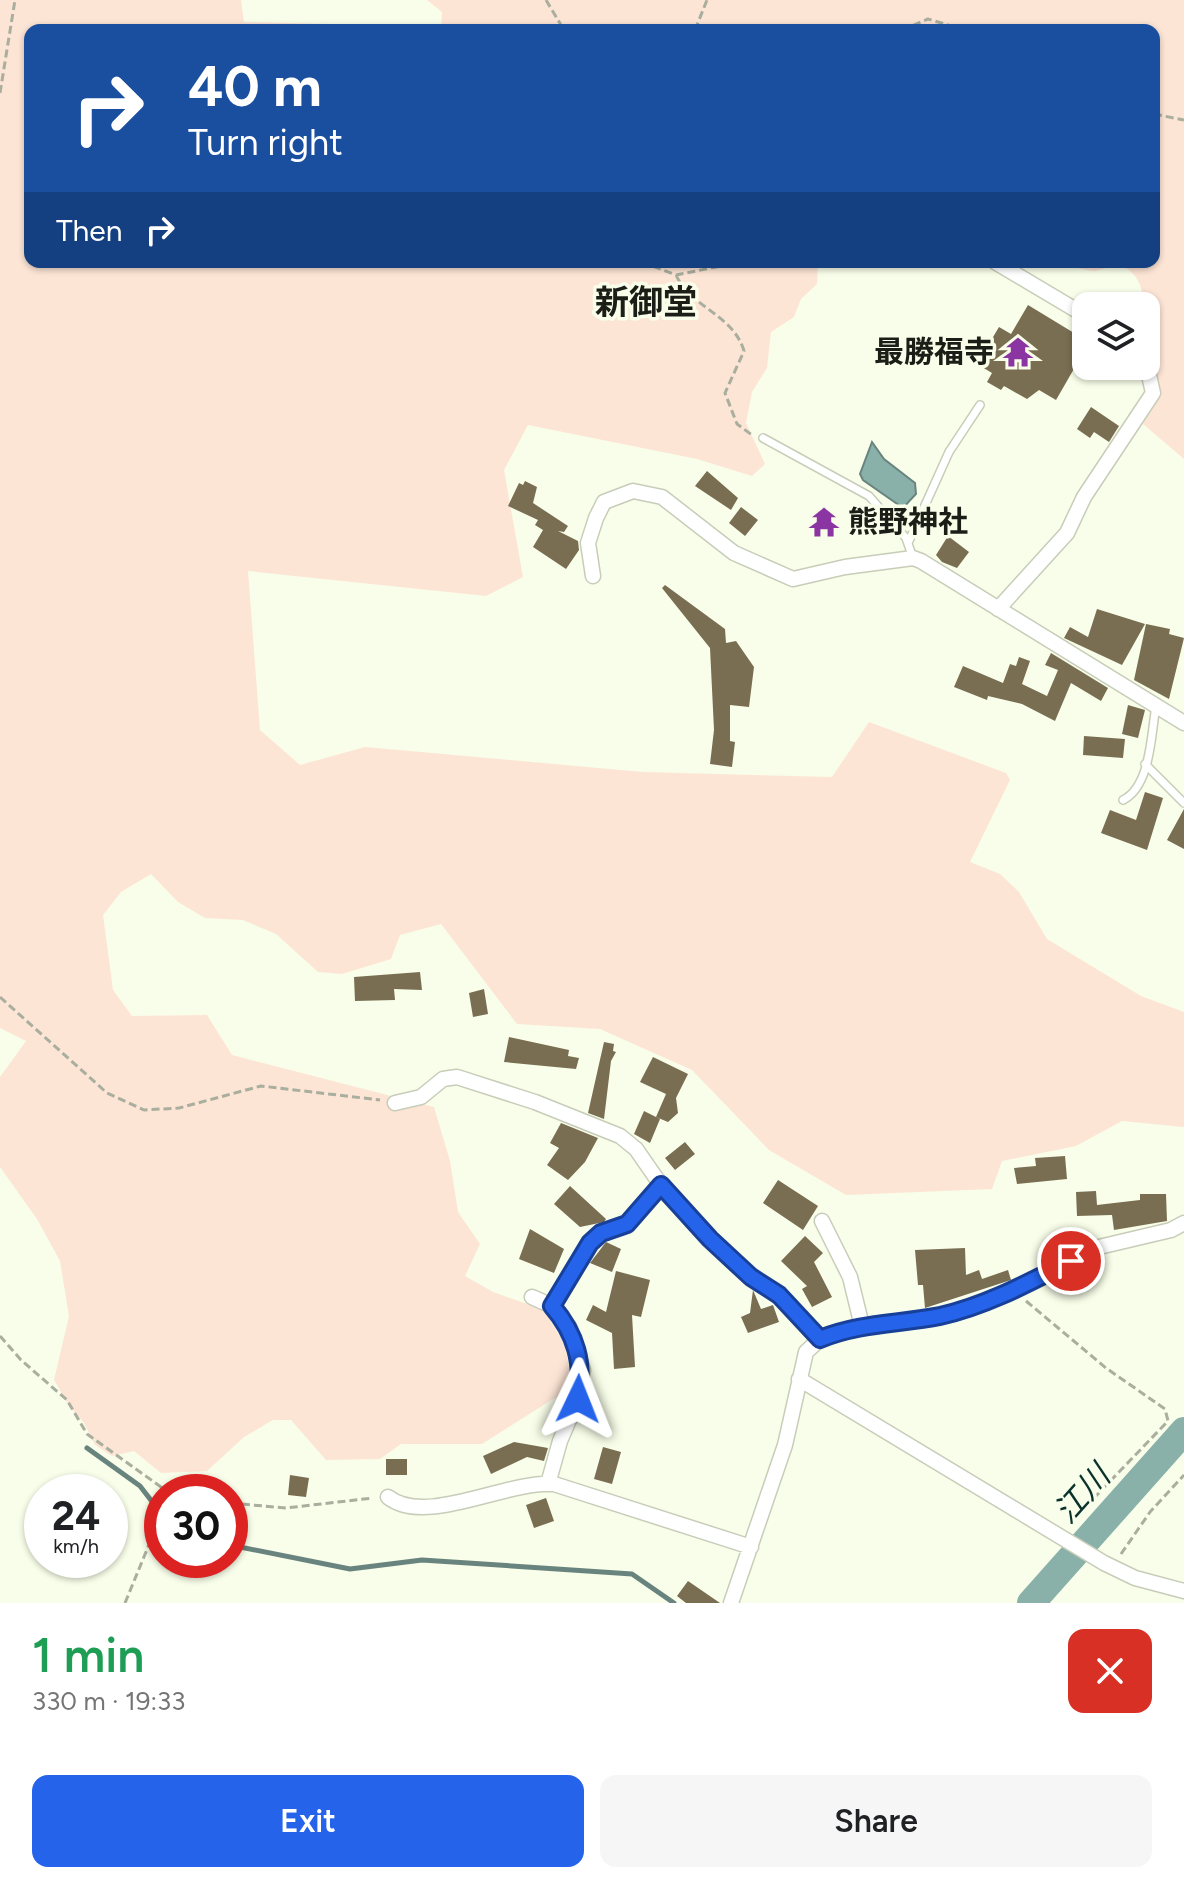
<!DOCTYPE html>
<meta charset="utf-8">
<style>
body{margin:0;font-family:Figtree,"Noto Sans JP",sans-serif;background:#f6f6f6;color:#202124;height:100vh;display:flex;flex-direction:column;font-size:30px;white-space:nowrap}
*{box-sizing:border-box;margin:0}
p{font-size:26px;color:#757577}
.icon{flex:none;width:44px;height:44px;fill:none;stroke:currentColor;stroke-width:2;stroke-linecap:round;stroke-linejoin:round}
.map{position:relative;height:1603px;overflow:hidden}
.panel{display:flex;flex-direction:column;background:#fff;flex:1}
.panel>*{flex:none}
.banner{position:absolute;left:24px;top:24px;width:1136px;height:244px;border-radius:16px;box-shadow:0 2px 6px #0004;background:#1a4fa0;color:#fff;overflow:hidden}
.tools{position:absolute;left:1072px;top:292px;display:grid;gap:16px}
.tools a{display:grid;place-items:center;width:88px;height:88px;border-radius:16px;background:#fff;box-shadow:0 2px 6px #0004;font-size:40px}
.speed{position:absolute;left:24px;top:1474px;display:flex;gap:16px;font-size:40px;font-weight:700;text-align:center}
.speed>*{display:grid;place-content:center;width:104px;height:104px;border-radius:50%;background:#fff;box-shadow:0 2px 6px #0004;line-height:1}
.speed small{font-size:20px;font-weight:400}
.speed .limit{border:12px solid #d22;background:#fff;color:#111}
.pin{position:absolute;display:grid;place-items:center;width:68px;height:68px;color:#fff;margin:-34px;border:4px solid #fff;border-radius:50%;box-shadow:0 2px 8px #0007}
.me{position:absolute;width:88px;margin:-44px;rotate:2deg;stroke-linejoin:round;filter:drop-shadow(0 0 6px #0008)}
.turn{display:flex;align-items:center;gap:28px;height:168px;padding:0 32px;font-size:36px}
.turn .icon{width:104px;height:104px;stroke-width:2.5}
.turn b{display:block;font-size:56px;line-height:68px}
.then{display:flex;align-items:center;height:76px;padding:0 32px;background:#0003;gap:16px;font-size:30px}
.round{display:grid;place-items:center;flex:none;width:84px;height:84px;border-radius:16px;background:#f6f6f6}
.head{display:flex;align-items:center;justify-content:space-between;height:136px;padding:0 32px}
h1{font-size:48px;font-weight:600;line-height:60px;color:#1e9e55}
.button{display:flex;gap:16px;margin-top:auto;padding:16px 32px}
.button a{flex:1;height:92px;border-radius:16px;background:#2563eb;color:#fff;font-size:32px;font-weight:600;line-height:92px;text-align:center}
.button a+a{background:#f6f6f6;color:#202124}
.map>svg:first-child{display:block}
.green{fill:#fde5d5}
.water{fill:#8ab0aa;stroke:#69847e;stroke-width:2}
.lines{fill:none;stroke-linecap:round;stroke-linejoin:round}
.stream{stroke:#69847e;stroke-width:5}
.river{stroke:#8ab0aa;stroke-width:28}
.building{fill:#796e52}
.lane-casing{stroke:#c7cdb9;stroke-width:10}
.street-casing{stroke:#c7cdb9;stroke-width:17}
.path{stroke:#a9ae9e;stroke-width:3;stroke-dasharray:8 4;stroke-linecap:butt}
.lane{stroke:#fff;stroke-width:7}
.street{stroke:#fff;stroke-width:14}
.route-casing{stroke:#184099;stroke-width:20}
.route{stroke:#2563eb;stroke-width:14}
.labels{text-anchor:middle;stroke-width:7;stroke-linejoin:round;paint-order:stroke}
.poi-label{font-size:30px;font-weight:bold;fill:#1b1d16;stroke:#f8fee9;text-anchor:end}
.water-label{font-size:32px;font-style:italic;fill:#0b322d;stroke:#f8fee9}
.quarter-label{font-size:34px;font-weight:bold;fill:#1b1d16;stroke:#f8fee9}
</style>
<div class="map">
<svg width="1184" height="1603" viewBox="0 0 1184 1603">
<rect width="100%" height="100%" fill="#f8fee9"/>
<path class="green" d="M0 0H241L244 22 330 24 333 30H30V262H818L817 284 801 299 794 317 771 332 767 368 752 392 746 423 765 464 752 476 697 459 528 425 504 470 523 577 486 596 248 571 260 730 300 765 365 747 643 772 832 777 869 722 1006 773 1010 780 970 862 1000 874 1019 892 1047 939 1141 996 1184 1012V1127L1122 1121 1076 1146 1002 1161 992 1189 846 1195 769 1150 692 1070 600 1029 517 1024 441 924 400 935 391 959 342 974 318 972 276 934 243 920 205 918 178 902 151 874 121 892 103 915 113 990 132 1016 207 1015 232 1055 434 1107 450 1161 458 1212 480 1244 465 1276 493 1292 544 1310 565 1345 572 1387 482 1444H401L380 1459 326 1460 291 1420H273L244 1437 207 1471 161 1473 134 1451 112 1456 95 1445 84 1423 69 1406 54 1380 69 1316 60 1261 37 1219 0 1167V1077L26 1041 0 1028Z
M427 0H1184V459L1143 424 1160 390 1156 368 1146 354V306H1142C1146 289 1134 264 1114 266 1108 267 1101 270 1095 271 1084 271 1069 265 1058 262H1154V30H441L442 12Z"/>
<path class="water" d="M872 442 884 459 915 483 916 494 903 508 863 480 860 474Z"/>
<g class="lines">
<path class="stream" d="M87 1448 140 1486 157 1508
M230 1545 350 1569 422 1560 632 1574 674 1603"/>
<path class="river" d="M1031 1603 1184 1431"/>
</g>
<path class="building" d="M1028 305 1079 336 1075 342 1086 348 1056 400 1039 390 1027 399 1004 386 1001 390 987 382 992 373 977 364 999 327 1011 334Z
M1091 407 1119 426 1109 442 1094 432 1090 438 1077 429Z
M707 471 738 498 731 510 695 486Z
M525 481 537 487 533 503 568 526 564 532 558 531 578 541 579 550 566 569 533 547 543 530 535 525 538 520 508 506 519 483 523 485Z
M741 507 758 520 745 536 729 523Z
M948 536 969 552 957 568 942 562 936 555Z
M665 585 725 629 726 643 736 641 754 667 749 707 730 705V741L735 742 732 767 710 764 714 730 710 648 662 588Z
M1097 609 1145 624 1122 665 1064 638 1070 627 1088 637Z
M1146 624 1170 629 1169 634 1184 638 1169 699 1134 680Z
M1051 653 1108 688 1101 701 1071 683 1055 721 1022 704 988 696 987 700 954 687 963 666 1003 683 1010 664 1016 666 1019 657 1030 661 1022 684 1047 696 1058 670 1045 665Z
M1128 705 1145 710 1138 738 1122 734Z
M1084 736 1125 739 1123 758 1083 755Z
M1145 792 1163 798 1147 850 1101 833 1110 810 1136 820Z
M1184 809V849L1167 840Z
M420 972 422 990 394 989 395 1000 355 1001 354 977Z
M484 989 488 1014 473 1017 469 993Z
M509 1037 569 1050 568 1056 579 1058 576 1069 504 1062Z
M604 1042 614 1044 613 1051 616 1052 611 1061 604 1119 588 1113Z
M653 1057 688 1074 676 1098 678 1113 668 1122 656 1117 666 1094 640 1082Z
M644 1111 660 1119 650 1143 634 1134Z
M561 1123 598 1138 585 1162 568 1180 547 1165 559 1148 550 1143Z
M685 1142 695 1154 675 1170 665 1158Z
M1065 1156 1067 1179 1017 1184 1014 1168 1036 1166 1035 1158Z
M778 1180 818 1206 803 1230 763 1203Z
M570 1186 606 1219 604 1222 580 1227 554 1204Z
M1096 1191 1097 1205 1140 1200V1194H1166L1167 1221 1114 1230 1112 1215 1077 1216 1076 1192Z
M530 1229 564 1249 554 1273 519 1259Z
M805 1236 823 1253 814 1262 832 1297 812 1307 802 1289 807 1286 781 1261Z
M606 1242 621 1249 612 1272 590 1263Z
M965 1248 966 1275 979 1270 982 1279 1008 1270 1011 1280 925 1308 923 1285H918L915 1250Z
M616 1271 650 1280 641 1317 632 1315 635 1367 614 1369 612 1333 586 1320 593 1305 606 1312Z
M753 1290 761 1309 773 1305 779 1322 748 1333 741 1317 750 1313Z
M514 1442 548 1448 544 1461 527 1457 491 1474 483 1456Z
M603 1447 621 1452 612 1484 594 1479Z
M386 1459H407V1475H386Z
M290 1475 309 1478 306 1497 288 1495Z
M546 1498 554 1521 534 1528 526 1505Z
M688 1581 720 1603H686L677 1596Z"/>
<g class="lines">
<g class="lane-casing">
<path id="lane" d="M763 438 869 496 906 538 913 558
M908 543 949 452 980 405
M1145 764 1184 803
M1123 800C1151 786 1151 734 1156 706"/>
</g>
<g class="street-casing">
<path id="street" d="M995 262 1086 316
M593 576 588 543 596 518 604 502 633 491 662 497 734 553 793 579 845 567 913 558 921 561 1184 723
M998 609 1067 533 1084 497 1153 393 1146 362
M395 1103 421 1097 443 1079 457 1077 535 1102 620 1136 636 1149 663 1188 710 1239 751 1277 779 1295 820 1339
M822 1221 850 1277 862 1326
M532 1297 552 1306 569 1327 583 1370 578 1399 560 1441 548 1484
M552 1306 590 1243 601 1233 627 1224 661 1185
M799 1379 1104 1563 1135 1578 1184 1591
M388 1497C426 1527 507 1480 554 1484L751 1547
M731 1603 785 1445 806 1352 820 1339 866 1325 942 1316 1016 1289 1099 1247 1171 1230 1184 1223"/>
</g>
<path class="path" d="M546 0 564 30
M695 30 707 0
M902 30 928 19 965 30
M0 93 15 0
M1154 114 1184 120
M642 262 676 275 741 262
M676 275C691 308 733 314 744 351L725 393 737 424 752 435
M0 997 107 1093 144 1110 179 1108 261 1086 380 1100
M1026 1301 1106 1368 1165 1409 1168 1421 1068 1525
M0 1336 21 1360 67 1400 87 1434 168 1492
M230 1503 286 1508 373 1498
M1121 1554 1150 1512 1184 1475
M125 1603 162 1513"/>
<use href="#lane" class="lane"/>
<use href="#street" class="street"/>
</g>
<g class="lines">
<g class="route-casing">
<path id="route" d="M578 1399C584 1363 576 1334 552 1306L590 1243 601 1233 627 1224 661 1185 710 1239 751 1277 779 1295 820 1339C859 1323 899 1324 940 1316 986 1306 1030 1282 1071 1261"/>
</g>
<use href="#route" class="route"/>
</g>
<defs>
<g id="temple-bare" transform="scale(2.4)"><path d="M0-6L5-2H3V0L6.5 2.5H4V6H1.5V3h-3V6H-4V2.5H-6.5L-3 0V-2H-5Z" fill="#8b35a3" stroke="#f8fee9" stroke-width="2.5" paint-order="stroke"/></g>
</defs>
<g fill-rule="evenodd">
<use href="#temple-bare" x="1018" y="352"/>
<use href="#temple-bare" x="824" y="522"/>
</g>
<g class="labels">
<g class="poi-label">
<text x="994" y="362">最勝福寺</text>
<text x="848" y="532" text-anchor="start">熊野神社</text>
</g>
<g class="water-label">
<text transform="translate(1082 1494) rotate(-48)" y="11">江川</text>
</g>
<g class="quarter-label">
<text x="646" y="314">新御堂</text>
</g>
</g>
</svg>
<div class="tools">
<a><svg class="icon" aria-label="layers" viewBox="0 0 24 24"><path d="M12 4l9 5-9 5-9-5zM3 14l9 5 9-5"/></svg></a>
</div>
<div class="speed"><div>24<small>km/h</small></div><div class="limit">30</div></div>
<div class="pin" style="left:1071px;top:1261px;background:#d93025"><svg class="icon" aria-label="arrive" viewBox="0 0 24 24"><path d="M6 21V4h12l-3 4 3 4H6"/></svg></div>
<svg class="me" style="left:578px;top:1399px" viewBox="-20 -20 40 40"><path d="M0-17L14 15 0 8-14 15z" fill="#2563eb" stroke="#fff" stroke-width="4"/></svg>
<div class="banner">
<div class="turn"><svg class="icon" aria-label="right" viewBox="0 0 24 24"><path d="M7 20v-9h11M14 6l5 5-5 5"/></svg><div><b>40 m</b>Turn right</div></div>
<div class="then">Then<svg class="icon" aria-label="right" viewBox="0 0 24 24"><path d="M7 20v-9h11M14 6l5 5-5 5"/></svg></div>
</div>
</div>
<section class="panel">
<div class="head"><div><h1>1 min</h1><p>330 m · 19:33</p></div><a class="round" style="background:#d93025;color:#fff"><svg class="icon" aria-label="close" viewBox="0 0 24 24"><path d="M6 6l12 12M18 6L6 18"/></svg></a></div>
<div class="button"><a>Exit</a><a>Share</a></div>
</section>
